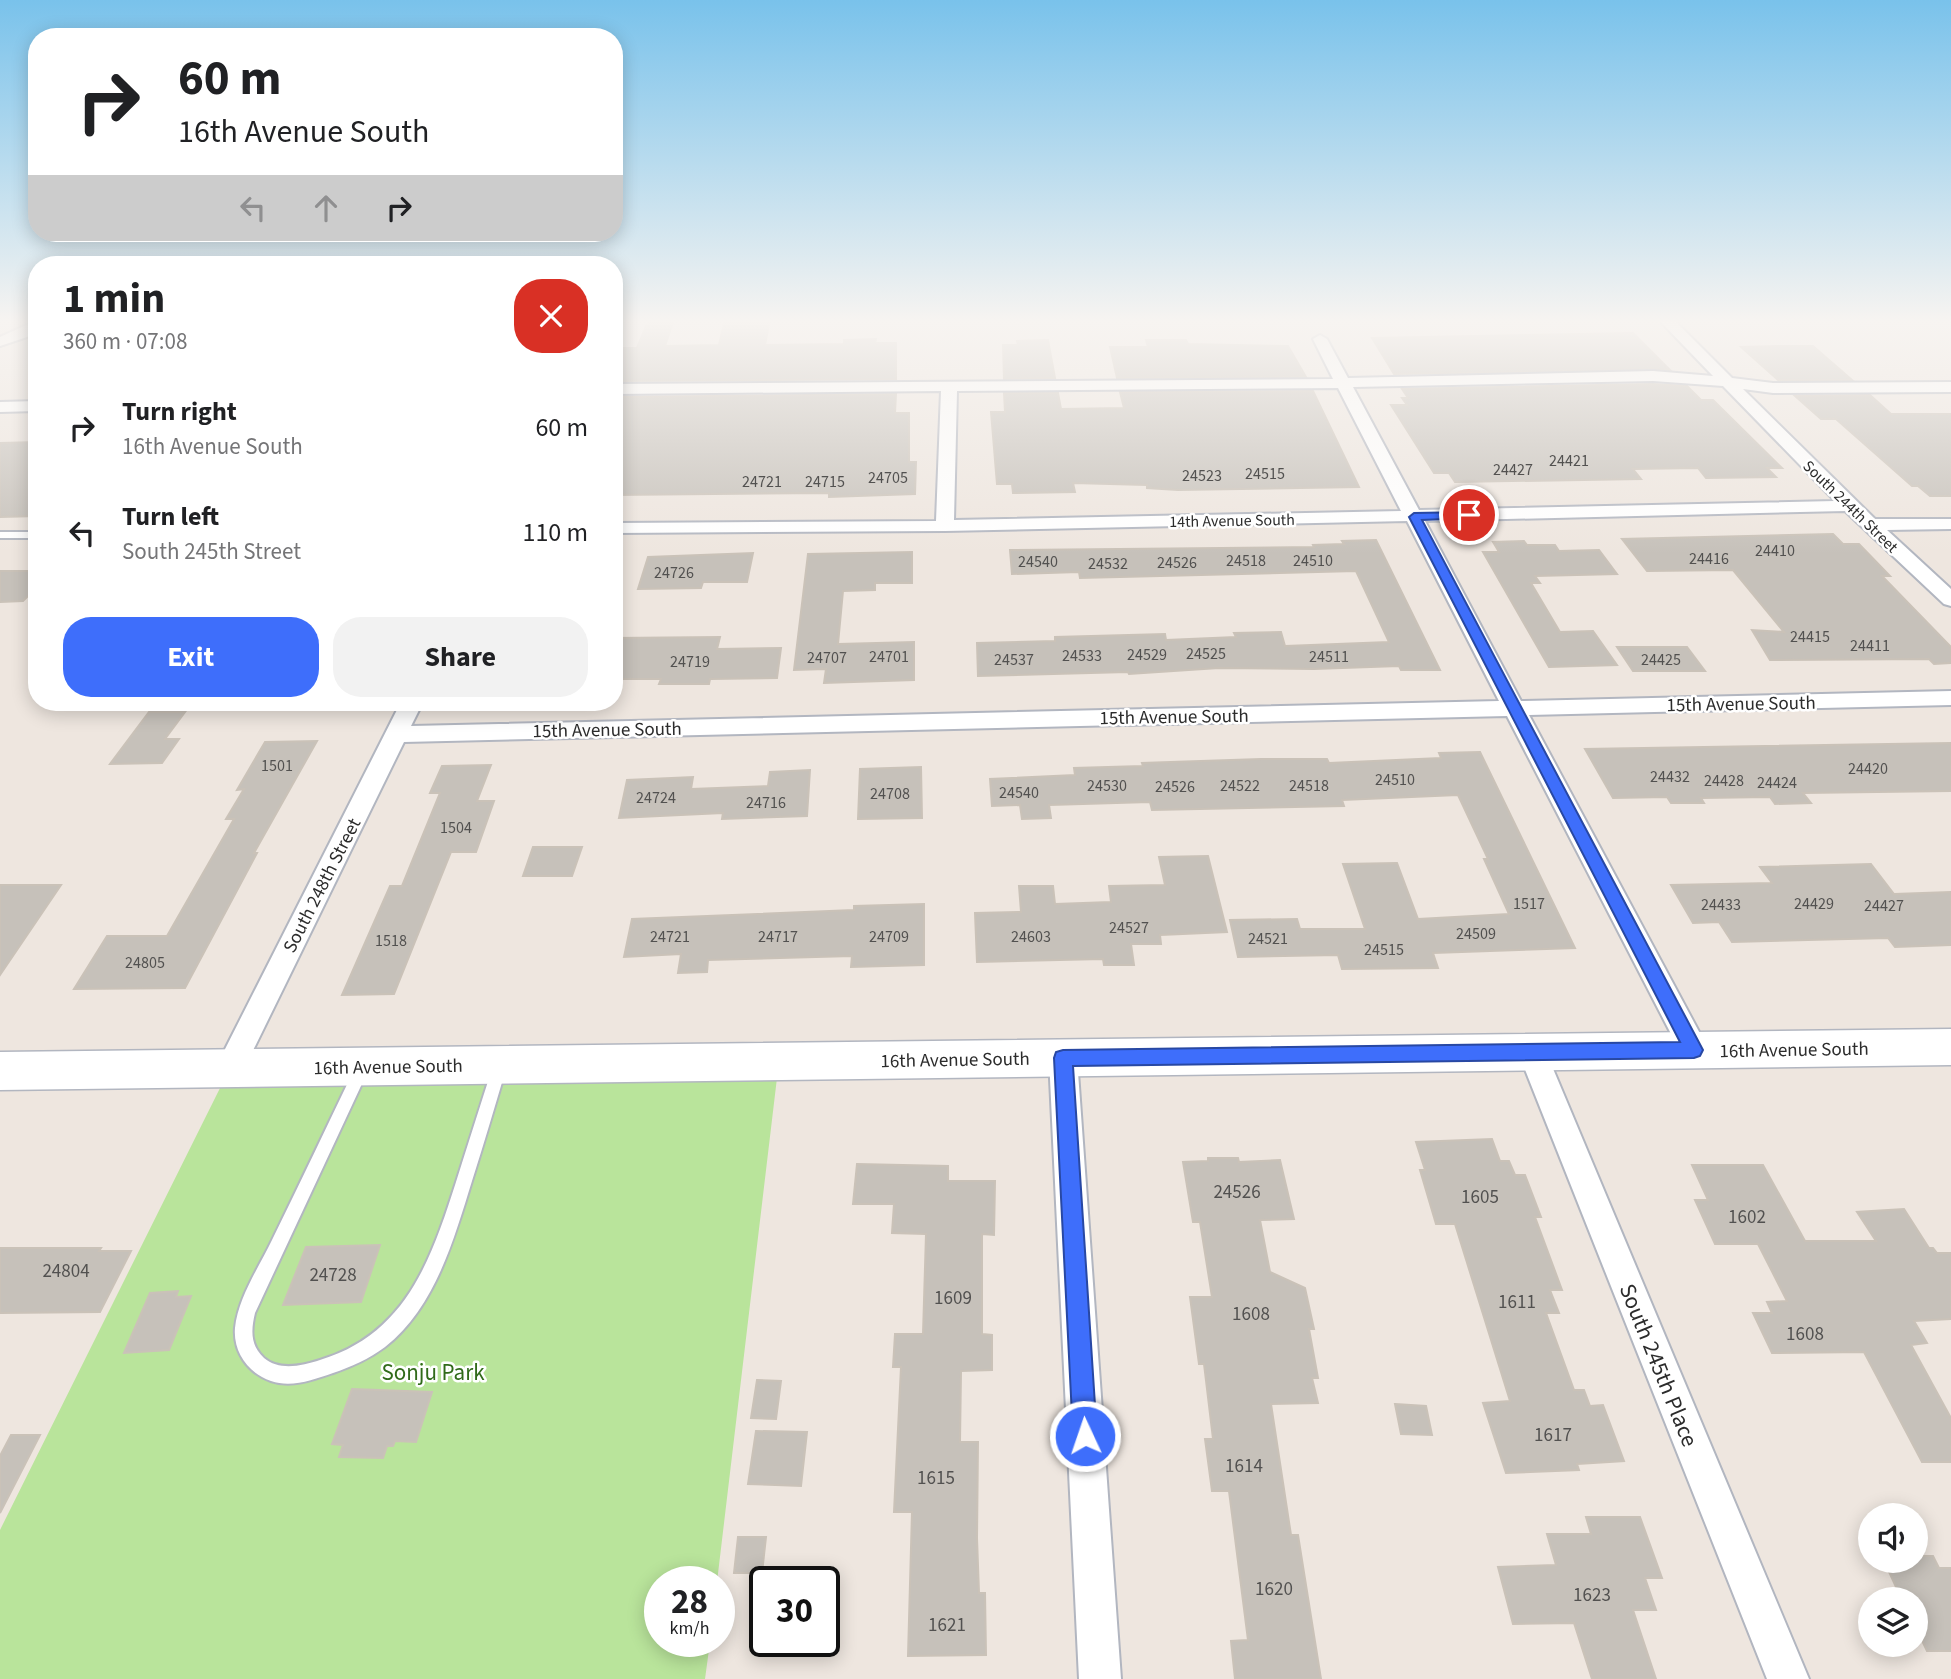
<!DOCTYPE html>
<meta charset="utf-8">
<style>
body{margin:0;font-family:"Source Sans 3",sans-serif;background:#f2f2f2;color:#202124;height:100vh;display:flex;flex-direction:column;font-size:26px;white-space:nowrap}
*{box-sizing:border-box;margin:0}
p{font-size:23px;color:#757577}
.icon{flex:none;width:38px;height:38px;fill:none;stroke:currentColor;stroke-width:2;stroke-linecap:round;stroke-linejoin:round}
.map{position:relative;flex:1;overflow:hidden}
.sheet{position:absolute;left:28px;top:256px;width:595px;height:455px;display:flex;flex-direction:column;background:#fff;border-radius:28px;box-shadow:0 4px 18px #0003}
.sheet>*{flex:none}
.guide{position:absolute;left:28px;top:28px;width:595px;height:214px;border-radius:28px;box-shadow:0 4px 18px #0003;background:#fff;color:#202124;overflow:hidden}
.buttons{position:absolute;left:1858px;top:1503px;display:grid;gap:14px}
.buttons a{display:grid;place-items:center;width:70px;height:70px;border-radius:50%;background:#fff;box-shadow:0 4px 18px #0003;font-size:35px}
.speed{position:absolute;left:644px;top:1566px;display:flex;gap:14px;font-size:35px;font-weight:700;text-align:center}
.speed>*{display:grid;place-content:center;width:91px;height:91px;border-radius:50%;background:#fff;box-shadow:0 4px 18px #0003;line-height:1}
.speed small{font-size:18px;font-weight:400}
.speed .limit{border:4px solid #111;border-radius:10px;background:#fff;color:#111}
.pin{position:absolute;display:grid;place-items:center;width:60px;height:60px;color:#fff;margin:-30px;border:4px solid #fff;border-radius:50%;box-shadow:0 2px 7px #0007}
.me{position:absolute;width:77px;margin:-38px;rotate:357deg;stroke-linejoin:round;filter:drop-shadow(0 0 5px #0008)}
.turn{display:flex;align-items:center;gap:24px;height:147px;padding:0 35px;font-size:32px}
.turn .icon{width:91px;height:91px;stroke-width:2.5}
.turn b{display:block;font-size:49px;line-height:60px}
.lanes{display:flex;align-items:center;height:66px;padding:0 35px;background:#0003;justify-content:center;gap:35px;direction:ltr}
.lanes .off{opacity:.35}
.round{display:grid;place-items:center;flex:none;width:74px;height:74px;border-radius:28px;background:#f2f2f2}
.summary{display:flex;align-items:center;justify-content:space-between;height:119px;padding:0 35px}
h1{font-size:42px;font-weight:700;line-height:52px}
.action{display:flex;gap:14px;margin-top:auto;padding:14px 35px}
.action a{flex:1;height:80px;border-radius:28px;background:#3e6efb;color:#fff;font-size:28px;font-weight:700;line-height:80px;text-align:center}
.action a+a{background:#f2f2f2;color:#202124}
ul{padding:0;list-style:none}
li{display:flex;align-items:center;gap:21px;height:105px;padding:0 35px}
li div{flex:1}
li b{display:block;font-size:26px}
li em{font-style:normal}
.map>svg:first-child{display:block}
.green{fill:#b9e49b}
.building{fill:#c6c1ba;stroke:#cac2b8;stroke-width:2}
.lines{fill:none;stroke-linecap:round;stroke-linejoin:round}
.lane-casing{stroke:#b2b6c0;stroke-width:4}
.street-casing{stroke:#b2b6c0;stroke-width:4}
.secondary-casing{stroke:#b2b6c0;stroke-width:3}
.lane{fill:#fff;fill-rule:evenodd}
.street{fill:#fff;fill-rule:evenodd}
.secondary{fill:#fff;fill-rule:evenodd}
.route{fill:#3e6efb;stroke:#2848a3;stroke-width:2}
.labels{text-anchor:middle;stroke-width:5;stroke-linejoin:round;paint-order:stroke}
.number-label{font-size:16px;fill:#525150}
.far-street-label{font-size:16px;fill:#2c2c2c;stroke:#fff}
.street-label{font-size:19px;fill:#2c2c2c;stroke:#fff}
.near-number-label{font-size:19px;fill:#525150}
.near-street-label{font-size:23px;fill:#2c2c2c;stroke:#fff}
.near-park-label{font-size:23px;fill:#316b1a;stroke:#fff}
</style>
<div class="map">
<svg width="1951" height="1679" viewBox="0 0 1951 1679">
<rect width="100%" height="100%" fill="#eee6df"/>
<path class="green" d="M779 1061 717 1582H660V1642H710L705 1679H0V1530L230 1068Z"/>
<path class="building" d="M649 319H674L665 346 719 345 725 319H770L765 345 844 344V340L876 339 875 343H896V379L614 381V348H637Z
M1633 333 1670 370 1394 374 1372 338Z
M1048 340 1055 378 1004 379 1003 345H1018L1017 341Z
M1146 340H1186L1188 344 1288 346 1306 377 1117 378 1110 347H1148Z
M1779 346H1813L1852 380H1778L1741 347Z
M1653 384 1687 386 1701 400H1713L1782 468H1767L1776 477 1706 478 1698 468 1633 469 1641 479 1455 482 1449 473H1434L1391 405H1407L1402 398H1408L1402 389Z
M1313 391 1359 487 1178 490 1147 488V485L1073 483 1075 492 1013 493 1012 484H997L991 412H1005L1004 393H1058L1061 409 1124 408 1120 392Z
M896 394 895 413H909V462H916L915 494 829 497V493L614 495V397Z
M1870 395 1891 414H1951V496H1930L1918 486H1912L1836 419H1821L1795 396Z
M37 442V516L0 517V443Z
M1833 534 1843 544H1859L1890 576H1882L1951 647V663L1934 664 1929 659 1770 660 1752 630 1784 632 1733 570 1647 571 1622 539Z
M1376 540 1440 670H1401L1399 666 1314 669 1219 668 1129 674 1128 672 978 676 977 643 1055 641V637L1165 634 1166 640 1236 637 1234 633 1281 632 1285 646 1389 642 1356 571 1080 578 1079 572 1012 574 1010 550 1314 547 1313 545 1344 544 1342 541Z
M1524 541 1527 545H1555L1559 551 1599 550 1617 574 1535 576 1540 583H1531L1560 632 1593 631 1617 665 1549 667 1483 552H1499L1493 542Z
M912 552V583H875V590L843 591 838 644 914 642V680L824 683 826 669 794 670 808 554Z
M753 553 747 582H703L701 588 638 589 648 557Z
M0 571H37V595H29L23 601 0 602Z
M720 637 717 649 781 648 777 678 710 679 709 684H659L661 679H614V638Z
M1617 647H1687L1705 671H1633Z
M149 712H185L165 739H179L162 763 110 764Z
M317 741 254 853H257L185 988 74 989 107 936H167L234 819H226L244 789 237 790 265 742Z
M1951 743V791L1803 793 1811 803 1775 804 1770 797 1701 798 1704 803H1671L1667 797 1613 798 1585 749Z
M1480 752 1575 948 1433 953 1438 968 1342 969 1338 955 1238 957 1230 920 1297 919 1300 929H1365L1343 864 1397 863 1418 919 1509 914 1484 859H1488L1458 795 1342 800 1344 806 1152 810 1150 802 1049 805 1051 818 1022 819 1020 805 992 806 990 779 1075 775 1074 768 1143 766 1142 763 1261 759H1327L1329 763 1441 758 1439 753Z
M491 765 477 801H494L476 852H451L394 994 342 995 390 886H402L440 793H430L442 766Z
M921 767 922 818 858 819 860 769Z
M810 770 807 816 722 819 723 813 619 818 627 780 693 777 691 789 768 786 770 772Z
M533 847H582L572 876H523Z
M1208 856 1227 932 1160 935 1161 944H1131L1134 965H1104L1103 959 977 962 975 913 1021 912 1019 886H1053L1055 904 1111 902 1109 886 1165 885 1159 857Z
M1871 864 1894 894 1951 892V945L1895 947 1888 938 1732 942 1719 922 1693 923 1671 885 1772 883 1760 867Z
M0 885H61L0 975Z
M924 904V965L851 967 852 956 708 960 707 972 678 973 681 954 624 957 632 919 854 910V906Z
M1492 1139 1500 1161H1509L1515 1175H1525L1541 1217H1535L1562 1290H1550L1559 1313H1546L1574 1390H1584L1590 1406 1603 1405 1624 1461 1577 1464 1579 1470 1506 1473 1483 1403 1510 1401 1455 1224H1436L1420 1170H1425L1416 1142Z
M1208 1158H1238L1239 1162 1280 1160 1294 1219 1260 1220 1270 1272 1305 1288 1314 1329H1309L1318 1378H1312L1318 1403 1271 1404 1291 1535H1298L1321 1679H1235L1231 1641 1248 1640 1229 1491H1212L1205 1439H1213L1204 1364H1199L1190 1297H1212L1200 1222H1193L1183 1162 1208 1161Z
M857 1164 948 1166V1181H995L994 1235 982 1234V1334L992 1335V1370L961 1371 960 1442H978L977 1538 979 1593H985L986 1655 908 1656 912 1512H894L901 1367H893L895 1334H923L926 1234 892 1233 894 1204H853Z
M1692 1165H1763L1805 1241H1876L1857 1212 1904 1209 1929 1248H1933L1937 1253H1951V1319L1914 1321 1927 1343 1911 1345 1951 1418V1462H1922L1864 1352 1772 1353 1753 1313H1772L1767 1302 1787 1301 1758 1244H1715L1695 1200H1708Z
M380 1245 361 1302 283 1305 306 1247Z
M0 1248H101L99 1251H131L100 1312 0 1313Z
M178 1291 176 1297 191 1296 169 1350 124 1353 150 1293Z
M757 1380 781 1381 776 1419 751 1418Z
M352 1389 432 1392 416 1442 395 1441 393 1446H387L383 1458 339 1457 343 1445 332 1444Z
M1395 1404 1426 1406 1432 1435 1401 1434Z
M756 1431 807 1432 801 1486 748 1484Z
M11 1435H40L0 1513V1456Z
M1586 1517H1640L1662 1578H1645L1656 1610H1633L1656 1679H1592L1574 1623 1513 1624 1498 1567 1556 1565 1547 1534H1591Z
M738 1537H766L762 1573H734Z
M1916 1556H1933L1939 1568H1951V1651H1927L1916 1628V1600H1902L1884 1561H1916Z"/>
<g class="lines">
<g class="lane-casing">
<path id="lane" d="M0 532H37V538H0Z
M499 1062 504 1064 506 1069C495 1106 484 1143 472 1181 454 1239 435 1308 385 1347 369 1359 351 1367 333 1373 313 1380 291 1388 271 1381 248 1373 233 1352 235 1328 238 1298 259 1267 272 1240 300 1183 327 1126 355 1068L360 1066 365 1068 367 1073 255 1313C251 1330 250 1345 264 1358 279 1371 302 1366 320 1360 406 1334 431 1260 456 1182 468 1144 480 1106 492 1069L494 1064Z"/>
</g>
<g class="street-casing">
<path id="street" d="M1658 319H1673L1732 378 1773 383 1951 382V392L1773 393 1743 389 1875 519H1951V529L1887 530 1951 589V606L1944 604 1845 511 1425 521 1521 701 1951 691V705L1529 715 1704 1041 1708 1050 1704 1059 1694 1063 1684 1059 1507 716 404 742 240 1077 230 1081 220 1077 215 1068 220 1059 401 702H423L411 726 1499 701 1407 521 945 531 614 533V523L936 521 941 391 614 394V384L1333 379 1313 339 1320 335 1327 339 1348 378 1653 371 1713 376ZM1653 381 1723 386 1835 501 1419 510 1353 387ZM1338 388 1401 511 954 520 957 391Z
M37 320V331L27 337 0 346V337Z
M37 401V411L0 412V402Z
M1532 1039 1542 1043 1546 1052 1809 1679H1767L1518 1052 1522 1043Z
M1063 1045 1073 1049 1077 1058 1121 1679H1079L1049 1058 1053 1049Z"/>
</g>
<g class="secondary-casing">
<path id="secondary" d="M1951 1029V1065L0 1090V1052Z"/>
</g>
<use href="#lane" class="lane"/>
<use href="#street" class="street"/>
<use href="#secondary" class="secondary"/>
</g>
<linearGradient id="sky" x2="0" y2="1"><stop stop-color="#79c2eb"/><stop offset="0.58" stop-color="#f7f4f1"/><stop offset="1" stop-color="#f7f4f1" stop-opacity="0"/></linearGradient>
<rect width="1951" height="554" fill="url(#sky)"/>
<path class="route" d="M1469 512 1473 513V518L1422 520 1703 1050 1700 1056 1694 1058 1073 1066 1097 1436 1094 1444 1085 1448 1077 1444 1073 1436 1054 1058 1056 1052 1063 1050 1680 1042 1409 517 1414 513Z"/>
<g class="labels">
<g class="number-label">
<text x="1569" y="466">24421</text>
<text x="1513" y="475">24427</text>
<text x="1265" y="479">24515</text>
<text x="1202" y="481">24523</text>
<text x="888" y="483">24705</text>
<text x="762" y="487">24721</text>
<text x="825" y="487">24715</text>
<text x="1775" y="556">24410</text>
<text x="1709" y="564">24416</text>
<text x="1246" y="566">24518</text>
<text x="1313" y="566">24510</text>
<text x="1038" y="567">24540</text>
<text x="1177" y="568">24526</text>
<text x="1108" y="569">24532</text>
<text x="674" y="578">24726</text>
<text x="1810" y="642">24415</text>
<text x="1870" y="651">24411</text>
<text x="1206" y="659">24525</text>
<text x="1147" y="660">24529</text>
<text x="1082" y="661">24533</text>
<text x="889" y="662">24701</text>
<text x="1329" y="662">24511</text>
<text x="827" y="663">24707</text>
<text x="1014" y="665">24537</text>
<text x="1661" y="665">24425</text>
<text x="690" y="667">24719</text>
<text x="277" y="771">1501</text>
<text x="1868" y="774">24420</text>
<text x="1670" y="782">24432</text>
<text x="1395" y="785">24510</text>
<text x="1724" y="786">24428</text>
<text x="1777" y="788">24424</text>
<text x="1107" y="791">24530</text>
<text x="1240" y="791">24522</text>
<text x="1309" y="791">24518</text>
<text x="1175" y="792">24526</text>
<text x="1019" y="798">24540</text>
<text x="890" y="799">24708</text>
<text x="656" y="803">24724</text>
<text x="766" y="808">24716</text>
<text x="456" y="833">1504</text>
<text x="1529" y="909">1517</text>
<text x="1814" y="909">24429</text>
<text x="1721" y="910">24433</text>
<text x="1884" y="911">24427</text>
<text x="1129" y="933">24527</text>
<text x="1476" y="939">24509</text>
<text x="670" y="942">24721</text>
<text x="778" y="942">24717</text>
<text x="889" y="942">24709</text>
<text x="1031" y="942">24603</text>
<text x="1268" y="944">24521</text>
<text x="391" y="946">1518</text>
<text x="1384" y="955">24515</text>
<text x="145" y="968">24805</text>
</g>
<g class="far-street-label">
<text transform="translate(1851 506) rotate(44)" y="6">South 244th Street</text>
<text transform="translate(1232 520) rotate(-1)" y="6">14th Avenue South</text>
</g>
<g class="street-label">
<text transform="translate(1741 703) rotate(-1)" y="7">15th Avenue South</text>
<text transform="translate(1174 716) rotate(-1)" y="7">15th Avenue South</text>
<text transform="translate(607 729) rotate(-1)" y="7">15th Avenue South</text>
<text transform="translate(321 885) rotate(-63)" y="7">South 248th Street</text>
<text transform="translate(1794 1049) rotate(-1)" y="7">16th Avenue South</text>
<text transform="translate(955 1059) rotate(-1)" y="7">16th Avenue South</text>
<text transform="translate(388 1066) rotate(-1)" y="7">16th Avenue South</text>
</g>
<g class="near-number-label">
<text x="1237" y="1198">24526</text>
<text x="1480" y="1203">1605</text>
<text x="1747" y="1223">1602</text>
<text x="66" y="1277">24804</text>
<text x="333" y="1281">24728</text>
<text x="953" y="1304">1609</text>
<text x="1517" y="1308">1611</text>
<text x="1251" y="1320">1608</text>
<text x="1805" y="1340">1608</text>
<text x="1553" y="1441">1617</text>
<text x="1244" y="1472">1614</text>
<text x="936" y="1484">1615</text>
<text x="1274" y="1595">1620</text>
<text x="1592" y="1601">1623</text>
<text x="947" y="1631">1621</text>
</g>
<g class="near-street-label">
<text transform="translate(1659 1365) rotate(68)" y="8">South 245th Place</text>
</g>
<g class="near-park-label">
<text x="433" y="1380">Sonju Park</text>
</g>
</g>
</svg>
<div class="buttons">
<a><svg class="icon" aria-label="sound" viewBox="0 0 24 24"><path d="M4 9h4l5-4v14l-5-4H4zM17 9q2 3 0 6"/></svg></a>
<a><svg class="icon" aria-label="layers" viewBox="0 0 24 24"><path d="M12 4l9 5-9 5-9-5zM3 14l9 5 9-5"/></svg></a>
</div>
<div class="speed"><div>28<small>km/h</small></div><div class="limit">30</div></div>
<div class="pin" style="left:1469px;top:515px;background:#d93025"><svg class="icon" aria-label="arrive" viewBox="0 0 24 24"><path d="M6 21V4h12l-3 4 3 4H6"/></svg></div>
<svg class="me" style="left:1085px;top:1436px" viewBox="-20 -20 40 40"><circle r="17" fill="#3e6efb" stroke="#fff" stroke-width="3"/><path d="M0-11L8 9 0 5-8 9z" fill="#fff"/></svg>
<div class="guide">
<div class="turn"><svg class="icon" aria-label="right" viewBox="0 0 24 24"><path d="M7 20v-9h11M14 6l5 5-5 5"/></svg><div><b>60 m</b>16th Avenue South</div></div>
<div class="lanes"><svg class="icon off" aria-label="left" viewBox="0 0 24 24"><path d="M17 20v-9H6M10 6l-5 5 5 5"/></svg><svg class="icon off" aria-label="ahead" viewBox="0 0 24 24"><path d="M12 20V5M6 11l6-6 6 6"/></svg><svg class="icon" aria-label="right" viewBox="0 0 24 24"><path d="M7 20v-9h11M14 6l5 5-5 5"/></svg></div>
</div>
<section class="sheet">
<div class="summary"><div><h1>1 min</h1><p>360 m · 07:08</p></div><a class="round" style="background:#d93025;color:#fff"><svg class="icon" aria-label="close" viewBox="0 0 24 24"><path d="M6 6l12 12M18 6L6 18"/></svg></a></div>
<ul>
<li><svg class="icon" aria-label="right" viewBox="0 0 24 24"><path d="M7 20v-9h11M14 6l5 5-5 5"/></svg><div><b>Turn right</b><p>16th Avenue South</p></div><em>60 m</em></li>
<li><svg class="icon" aria-label="left" viewBox="0 0 24 24"><path d="M17 20v-9H6M10 6l-5 5 5 5"/></svg><div><b>Turn left</b><p>South 245th Street</p></div><em>110 m</em></li>
</ul>
<div class="action"><a>Exit</a><a>Share</a></div>
</section>
</div>
